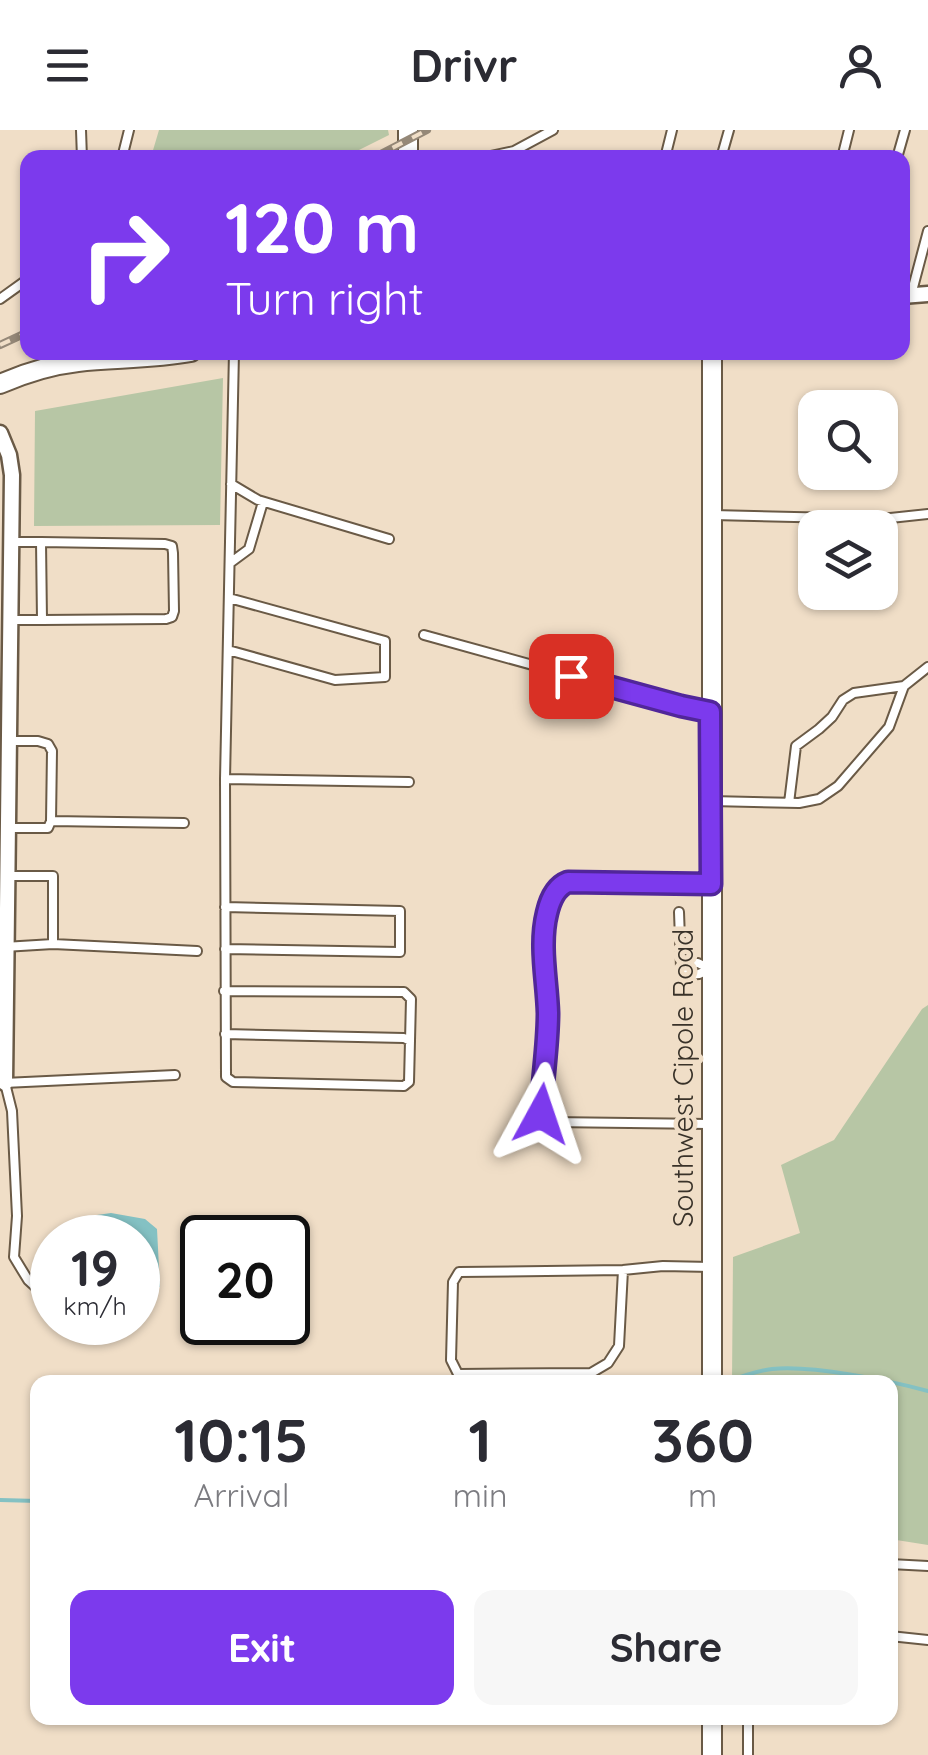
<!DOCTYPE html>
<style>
body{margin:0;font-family:Quicksand,sans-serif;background:#f7f7f7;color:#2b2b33;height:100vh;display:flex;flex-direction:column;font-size:38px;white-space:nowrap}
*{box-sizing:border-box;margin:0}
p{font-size:32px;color:#7c7c81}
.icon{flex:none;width:55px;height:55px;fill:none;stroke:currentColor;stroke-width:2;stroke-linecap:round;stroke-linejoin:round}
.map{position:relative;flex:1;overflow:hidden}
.drawer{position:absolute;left:30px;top:1245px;width:868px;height:350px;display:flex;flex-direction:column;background:#fff;border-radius:20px;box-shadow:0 2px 8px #0004}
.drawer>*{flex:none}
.hud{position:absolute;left:20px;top:20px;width:890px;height:210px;border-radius:20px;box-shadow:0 2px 8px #0004;background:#7c3aed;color:#fff;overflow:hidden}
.tools{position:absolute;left:798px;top:260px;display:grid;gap:20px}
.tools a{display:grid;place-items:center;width:100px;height:100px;border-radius:20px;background:#fff;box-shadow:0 2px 8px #0004;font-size:50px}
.speed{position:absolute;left:30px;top:1085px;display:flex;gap:20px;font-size:50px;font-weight:700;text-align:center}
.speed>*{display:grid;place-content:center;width:130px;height:130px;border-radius:50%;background:#fff;box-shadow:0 2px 8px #0004;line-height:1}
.speed small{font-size:25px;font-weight:400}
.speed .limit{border:5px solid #111;border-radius:15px;background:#fff;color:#111}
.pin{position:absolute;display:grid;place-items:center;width:85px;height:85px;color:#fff;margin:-42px;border-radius:20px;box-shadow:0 5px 15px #0006}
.me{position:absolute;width:110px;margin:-55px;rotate:5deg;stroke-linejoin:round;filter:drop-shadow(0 0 8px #0008)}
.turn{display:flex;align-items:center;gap:35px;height:210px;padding:0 40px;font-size:45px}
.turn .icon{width:130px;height:130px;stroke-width:2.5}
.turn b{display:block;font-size:70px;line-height:85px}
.eta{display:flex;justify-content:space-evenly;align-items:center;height:170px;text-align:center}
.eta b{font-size:60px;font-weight:800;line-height:70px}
.primary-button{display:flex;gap:20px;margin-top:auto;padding:20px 40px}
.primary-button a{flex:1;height:115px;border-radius:20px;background:#7c3aed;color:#fff;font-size:40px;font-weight:800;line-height:115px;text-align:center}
.primary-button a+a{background:#f7f7f7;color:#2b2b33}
header{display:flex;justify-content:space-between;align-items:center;height:130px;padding:0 40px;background:#fff;font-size:45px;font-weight:800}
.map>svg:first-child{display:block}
.green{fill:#b7c6a5}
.water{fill:#84c1c3}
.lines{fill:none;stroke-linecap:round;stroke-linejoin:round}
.stream{stroke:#84c1c3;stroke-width:4}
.service-casing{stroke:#6a5a46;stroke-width:12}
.minor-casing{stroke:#6a5a46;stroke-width:19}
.tertiary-casing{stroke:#6a5a46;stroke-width:22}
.service{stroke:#fff;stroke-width:8}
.minor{stroke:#fff;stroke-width:14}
.tertiary{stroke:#fff;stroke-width:18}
.rail-casing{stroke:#958878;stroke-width:8}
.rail{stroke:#f0dec7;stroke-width:4;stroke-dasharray:11;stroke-linecap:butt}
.route-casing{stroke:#51269a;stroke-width:25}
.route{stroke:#7c3aed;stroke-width:18}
.labels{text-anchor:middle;stroke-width:9;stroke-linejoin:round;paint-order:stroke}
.street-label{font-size:28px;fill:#393229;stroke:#f0dec7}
</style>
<header><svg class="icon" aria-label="menu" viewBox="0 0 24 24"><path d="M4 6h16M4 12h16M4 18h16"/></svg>Drivr<svg class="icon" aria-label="person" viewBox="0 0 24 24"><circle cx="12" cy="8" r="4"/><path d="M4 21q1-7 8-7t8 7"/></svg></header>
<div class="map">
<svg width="928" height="1625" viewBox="0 0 928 1625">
<rect width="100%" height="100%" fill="#f0dec7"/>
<path class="green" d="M159 0H388L389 5 345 27H151Z
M223 248 220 395 34 396 35 281Z
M928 875V1415L890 1409V1252H732L733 1127 800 1103 781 1035 834 1010 922 879Z"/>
<path class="water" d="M111 1083 145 1089 157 1099 160 1157 138 1152V1108L97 1107 87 1099V1091L97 1085Z"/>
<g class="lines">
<path class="stream" d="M727 1252C742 1246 756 1241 772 1239 813 1235 887 1250 928 1261
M0 1370 38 1371"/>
<g class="service-casing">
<path id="service" d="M81 0 82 28
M122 28 129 0
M481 28 514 21 553 0
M665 28 672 0
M721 28 729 0
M842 28 849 0
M897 28 905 0
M911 165 928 101
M0 169 28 149
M231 354 258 370 389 409
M713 385 881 389 928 384
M41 412 165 414 172 416 173 423 174 481 172 487 166 489 42 490
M230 433 249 419 263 372
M11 490H42L41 412H11
M424 505 681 576 710 582
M228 520 335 550 385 547V511L229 468
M225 649 409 652
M711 671 799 673 819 669 838 656 889 597 904 556 928 537
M789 673 796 616 819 599 832 587 843 570 854 563 904 556
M51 691 184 693
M8 698H48L51 691 52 621 48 614 38 611H9
M225 777 400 781V822L225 819
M679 782 681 837
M53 814 197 821
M4 817 53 814V746H8
M688 833H698L710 839 699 844 688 845 681 837Z
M224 861 404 862 411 869 410 911
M225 904 404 908 410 911 409 952 404 956 233 952 226 947 225 649 234 222
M4 953 175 945
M5 953 12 981 17 1086 14 1127 28 1150 50 1170
M709 994 550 992 541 984C542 950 548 917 548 883 548 850 539 815 547 783 550 770 555 757 568 752L711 754
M623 1140 619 1216 608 1233 591 1243 458 1244 451 1230 453 1152 459 1142 623 1140 663 1136 711 1137
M890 1434 928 1436
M890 1506 928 1510
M748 1588V1625"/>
</g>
<g class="minor-casing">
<path id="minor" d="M902 166 928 164
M0 303 9 325 12 345 5 953"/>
</g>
<g class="tertiary-casing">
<path id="tertiary" d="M408 28V0
M0 254C25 243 51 235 78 232 116 228 153 229 191 222
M712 1252V222
M712 1625V1588"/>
</g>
<use href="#service" class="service"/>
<use href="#minor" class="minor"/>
<use href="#tertiary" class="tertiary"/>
<g class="rail-casing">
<path id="rail" d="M373 28 427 0
M0 215 28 202"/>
</g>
<use href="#rail" class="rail"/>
</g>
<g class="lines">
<g class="route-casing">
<path id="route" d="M541 984C542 950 548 917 548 883 547 850 539 815 547 783 550 770 555 757 568 752L711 754 710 582 681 576 571 546"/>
</g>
<use href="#route" class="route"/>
</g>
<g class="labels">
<g class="street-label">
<text transform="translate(683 948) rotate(-90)" y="10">Southwest Cipole Road</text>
</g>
</g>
</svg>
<div class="tools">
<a><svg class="icon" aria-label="search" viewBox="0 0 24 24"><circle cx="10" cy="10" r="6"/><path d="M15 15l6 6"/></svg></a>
<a><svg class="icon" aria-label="layers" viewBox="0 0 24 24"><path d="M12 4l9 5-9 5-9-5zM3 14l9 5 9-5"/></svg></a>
</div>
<div class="speed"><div>19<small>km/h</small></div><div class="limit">20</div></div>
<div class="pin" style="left:571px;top:546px;background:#d93025"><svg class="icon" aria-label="arrive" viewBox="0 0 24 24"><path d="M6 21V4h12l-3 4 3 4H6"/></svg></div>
<svg class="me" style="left:541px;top:984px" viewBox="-20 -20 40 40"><path d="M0-17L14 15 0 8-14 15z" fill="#7c3aed" stroke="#fff" stroke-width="4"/></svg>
<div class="hud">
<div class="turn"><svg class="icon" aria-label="right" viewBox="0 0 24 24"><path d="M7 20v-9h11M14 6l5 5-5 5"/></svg><div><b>120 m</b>Turn right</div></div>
</div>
<section class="drawer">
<div class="eta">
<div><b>10:15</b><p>Arrival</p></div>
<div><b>1</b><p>min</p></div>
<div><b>360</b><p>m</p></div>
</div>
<div class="primary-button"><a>Exit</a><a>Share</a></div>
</section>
</div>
